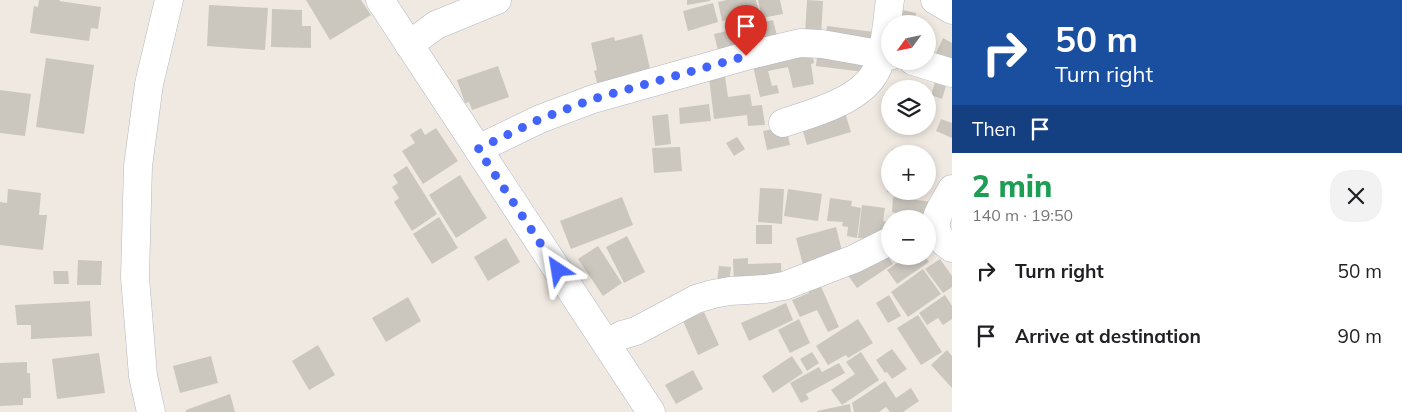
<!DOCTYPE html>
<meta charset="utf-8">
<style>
body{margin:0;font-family:Mulish,sans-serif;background:#f2f2f2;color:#202124;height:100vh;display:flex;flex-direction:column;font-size:19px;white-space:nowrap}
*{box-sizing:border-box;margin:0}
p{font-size:16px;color:#757577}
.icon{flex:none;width:28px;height:28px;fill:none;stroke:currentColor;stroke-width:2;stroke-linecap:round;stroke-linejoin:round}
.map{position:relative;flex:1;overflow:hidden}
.sheet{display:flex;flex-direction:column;background:#fff;width:450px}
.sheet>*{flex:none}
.banner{background:#1a4fa0;color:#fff;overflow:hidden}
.needle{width:32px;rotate:237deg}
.fabs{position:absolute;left:881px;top:15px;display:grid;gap:10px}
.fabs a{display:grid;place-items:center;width:55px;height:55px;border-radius:50%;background:#fff;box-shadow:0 2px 8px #0003;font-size:25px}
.pin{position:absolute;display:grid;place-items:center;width:42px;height:42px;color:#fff;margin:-51px -21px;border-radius:50% 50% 50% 0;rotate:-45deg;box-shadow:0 0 5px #0007}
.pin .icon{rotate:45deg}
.me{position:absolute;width:55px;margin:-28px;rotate:327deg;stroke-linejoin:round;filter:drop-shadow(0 0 4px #0008)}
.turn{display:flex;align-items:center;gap:18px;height:105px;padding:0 20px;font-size:22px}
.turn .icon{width:65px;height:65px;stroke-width:2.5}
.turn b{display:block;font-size:35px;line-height:42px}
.then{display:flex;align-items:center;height:48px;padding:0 20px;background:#0003;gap:10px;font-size:19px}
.round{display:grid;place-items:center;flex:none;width:52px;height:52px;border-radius:20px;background:#f2f2f2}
.head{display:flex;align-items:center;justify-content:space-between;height:85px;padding:0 20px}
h1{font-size:30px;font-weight:800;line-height:38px;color:#1e9e55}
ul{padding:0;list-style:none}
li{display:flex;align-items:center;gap:15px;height:65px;padding:0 20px}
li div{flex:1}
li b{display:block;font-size:19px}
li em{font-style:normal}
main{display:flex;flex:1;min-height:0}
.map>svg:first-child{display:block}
.building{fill:#cbc7bf}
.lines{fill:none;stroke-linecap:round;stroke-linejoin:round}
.minor-casing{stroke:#b4b7c1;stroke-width:29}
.minor{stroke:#fff;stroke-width:28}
.route{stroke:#4264fb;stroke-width:9;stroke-dasharray:0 16.2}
</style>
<main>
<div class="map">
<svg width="952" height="412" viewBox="0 0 952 412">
<rect width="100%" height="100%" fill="#efe9e1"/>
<path class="building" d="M39 0H60L59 1 101 7 98 29 91 28 89 41 30 33 34 6 38 7Z
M306 0H361L371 15 330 40Z
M687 0H710V1L687 5Z
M727 0H756L760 15 746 18 745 15 722 21 718 2Z
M758 0H780L783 14 762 18Z
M807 0 823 1 821 35 805 34Z
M713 3 718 22 688 31 683 11Z
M209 5 268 8 265 50 207 46Z
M893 8 916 13 914 24H890Z
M272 9 302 10V26H311V48L271 47Z
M773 20 779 44 720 59 714 34Z
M827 26 882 33 880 50 825 43Z
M642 34 652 77 599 90 594 71 597 70 591 43 614 37 615 41Z
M943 38 952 43V69L933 60Z
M811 45 814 63 811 64 814 84 793 88 788 67 768 71 772 86 777 85 779 93 760 97 751 57Z
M818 47 866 54 864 72 816 66Z
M46 58 94 65 84 134 36 127Z
M498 66 509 97 472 110 469 102 465 103 457 80Z
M725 76 728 97 750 94 752 106 762 105 765 125 748 126 747 115 714 119 709 78Z
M935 82 946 86 942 99 931 95Z
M0 90 31 94 25 136 0 133Z
M709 104 711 121 680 124 679 108Z
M844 109 851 132 807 145 800 122Z
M668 114 671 144 655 146 652 116Z
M941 119 952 123V138L936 131Z
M786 127 790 145 767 150 763 131Z
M421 128 425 135 436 128 458 161 423 184 402 151 415 143 410 135Z
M737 137 745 149 734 156 726 143Z
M680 147 682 171 654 173 652 148Z
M892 149 919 153V154H891Z
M407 166 437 214 412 231 394 202 399 198 392 187 398 183 393 175Z
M460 175 487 218 456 238 429 195Z
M889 182 890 191H910L909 197 887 192Z
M760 188 784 189 782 224 758 222Z
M8 189 41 193 39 215H47L43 250 0 245V202L7 203Z
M788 189 822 194 818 221 784 216Z
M622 197 633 225 571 249 560 221Z
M893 197 932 202 928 219H906V217L896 215V213L892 212Z
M830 198 852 201 851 206 861 208 857 238 847 236 848 227 842 226 843 222 827 221Z
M862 205 885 208 883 221 890 222V238L884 241 858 238Z
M439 217 458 248 432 264 413 234Z
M756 225H772V244H756Z
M836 227 844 259 804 269 796 238Z
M627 236 645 272 624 283 606 247Z
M506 238 520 262 488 281 474 257Z
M598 246 622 283 603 296 578 259Z
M882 247 893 264 857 288 845 271Z
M907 256H925L929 262 897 284 887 270Z
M748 258V264L781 263 782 285 734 288 733 259Z
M940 259 952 276V287L943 293 925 269Z
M78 260 102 261 101 285H77Z
M719 266 731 267 729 284 717 282Z
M923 269 941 294 908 317 891 292Z
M53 271H68L69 284H54Z
M818 280 839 327 828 332 817 310 800 317 792 300 809 293 806 285Z
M889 295 901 316 888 323 876 303Z
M945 295 952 306V319L943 325 938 318 927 325 919 313Z
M408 297 421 321 386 342 372 318Z
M90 301 92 336 31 339V325H17L15 305Z
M786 303 793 320 749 341 741 323Z
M704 312 719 345 698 355 683 321Z
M918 315 942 352 921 365 897 328Z
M799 319 810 343 790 353 778 330Z
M858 319 873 343 848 358 846 355 828 365 816 346Z
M318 345 335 375 309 390 292 361Z
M892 349 907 369 892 379 887 372 885 373 876 360Z
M947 350 952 356V388L931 365Z
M812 352 819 363 807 371 800 359Z
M861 352 879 380 842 405 831 390 855 374 846 362Z
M99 353 105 393 57 399 52 359Z
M211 356 218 383 180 393 173 366Z
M792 356 803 373 773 393 762 376Z
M27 362V373H30L31 398H23V405L0 406V363Z
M839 363 845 373 806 394 809 399 801 403 790 383 819 367 822 372Z
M693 370 703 389 676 404 665 385Z
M885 381 896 398 911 388 919 401 903 412H890L886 407 879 412H854L852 403Z
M230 394 235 412H186V410Z
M850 404 851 412H817V411Z"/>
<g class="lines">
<g class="minor-casing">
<path id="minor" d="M380 0 651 412
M935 0 952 10
M409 45 436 25 497 0
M913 61 952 73
M783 123C816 112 870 99 880 61 886 42 887 20 890 0
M478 149 540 119 593 99 746 56 800 43 822 44 890 56
M952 189C939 212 923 230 952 248
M607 343 622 335 636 331 696 299 713 294 730 291 765 289 784 286 854 259 890 241
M151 412 143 376 135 277 138 166 149 84 169 0"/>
</g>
<use href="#minor" class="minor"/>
</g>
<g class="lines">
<path class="route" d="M558 270 478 149 540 119 593 99 746 56"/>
</g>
</svg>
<div class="fabs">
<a><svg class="needle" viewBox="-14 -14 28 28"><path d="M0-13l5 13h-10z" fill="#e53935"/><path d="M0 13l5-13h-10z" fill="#757577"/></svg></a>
<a><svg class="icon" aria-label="layers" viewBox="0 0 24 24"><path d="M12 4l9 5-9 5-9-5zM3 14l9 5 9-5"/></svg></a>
<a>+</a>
<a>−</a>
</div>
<div class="pin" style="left:746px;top:56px;background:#d93025"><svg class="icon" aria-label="arrive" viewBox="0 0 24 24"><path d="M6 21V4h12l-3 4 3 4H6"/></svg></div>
<svg class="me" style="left:558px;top:270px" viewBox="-20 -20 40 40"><path d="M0-17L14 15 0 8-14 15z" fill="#4264fb" stroke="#fff" stroke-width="4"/></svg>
</div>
<section class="sheet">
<div class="banner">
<div class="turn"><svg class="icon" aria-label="right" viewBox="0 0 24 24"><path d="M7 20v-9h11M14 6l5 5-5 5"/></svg><div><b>50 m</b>Turn right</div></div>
<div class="then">Then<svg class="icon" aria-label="arrive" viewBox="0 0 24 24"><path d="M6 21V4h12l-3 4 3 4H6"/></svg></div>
</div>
<div class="head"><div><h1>2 min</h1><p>140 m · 19:50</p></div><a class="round"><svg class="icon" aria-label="close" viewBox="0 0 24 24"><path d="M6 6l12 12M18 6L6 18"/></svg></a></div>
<ul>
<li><svg class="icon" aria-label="right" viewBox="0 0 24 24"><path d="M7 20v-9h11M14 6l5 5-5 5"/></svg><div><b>Turn right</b></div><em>50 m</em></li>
<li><svg class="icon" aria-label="arrive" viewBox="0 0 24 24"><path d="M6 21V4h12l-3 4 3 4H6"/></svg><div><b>Arrive at destination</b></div><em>90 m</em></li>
</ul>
</section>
</main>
